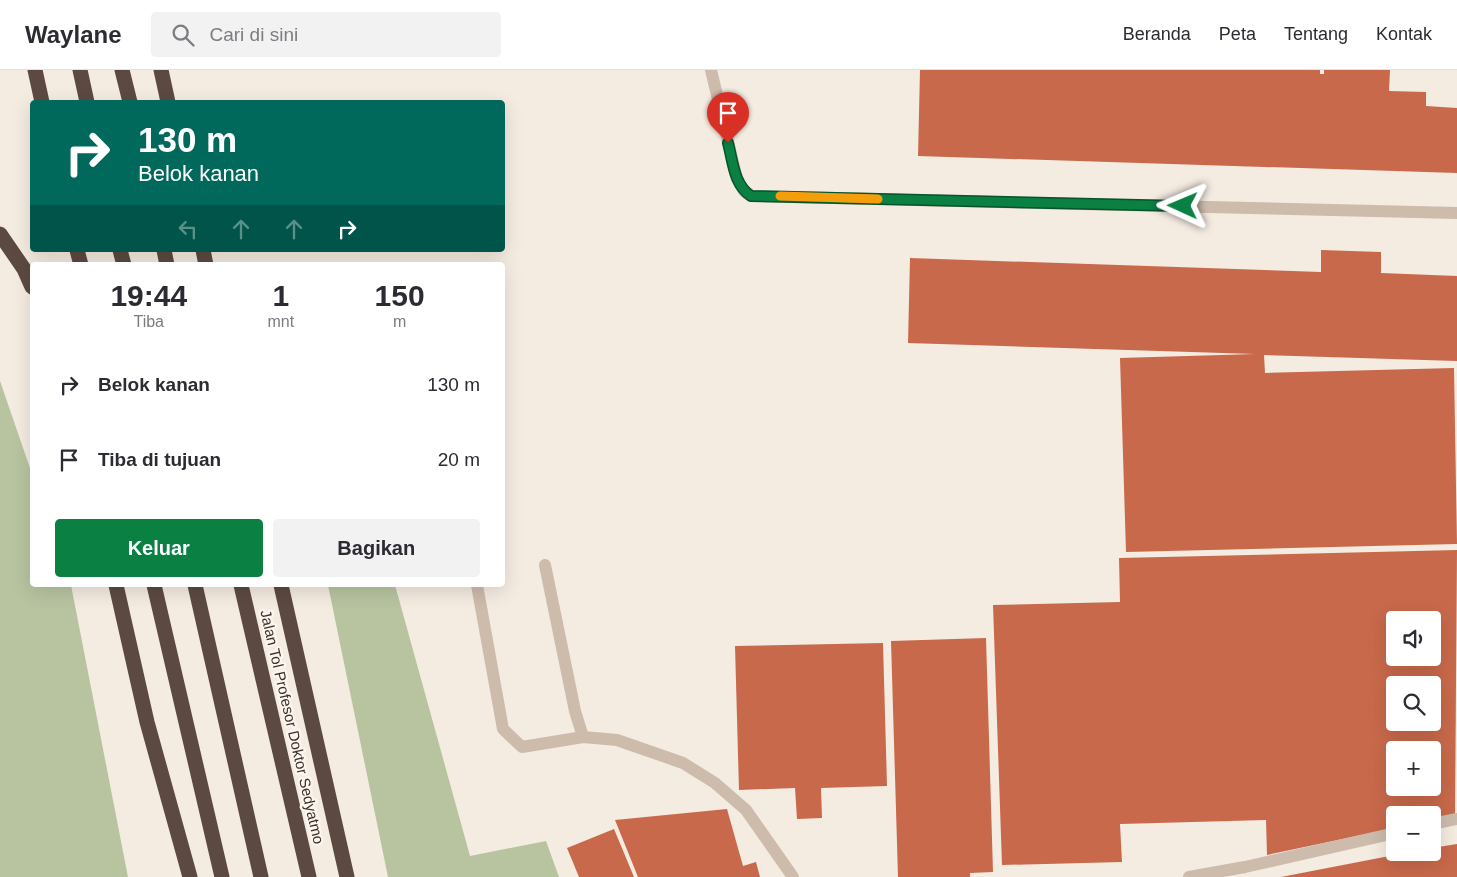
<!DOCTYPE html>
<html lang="id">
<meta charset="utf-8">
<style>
body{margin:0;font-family:Arial,sans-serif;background:#f2f2f3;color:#2b2b33;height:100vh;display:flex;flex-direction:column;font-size:19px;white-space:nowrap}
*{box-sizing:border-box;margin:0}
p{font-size:16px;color:#7c7c81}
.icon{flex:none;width:28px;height:28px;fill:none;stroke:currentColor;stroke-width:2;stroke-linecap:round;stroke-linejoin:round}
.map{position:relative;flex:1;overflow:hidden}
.side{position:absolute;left:30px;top:192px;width:475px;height:325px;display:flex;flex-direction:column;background:#fff;border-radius:5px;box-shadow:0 5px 20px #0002}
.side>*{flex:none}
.banner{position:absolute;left:30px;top:30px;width:475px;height:152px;border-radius:5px;box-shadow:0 5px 20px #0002;background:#00695c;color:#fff;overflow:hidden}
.fabs{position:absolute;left:1386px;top:541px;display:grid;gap:10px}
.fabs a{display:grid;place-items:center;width:55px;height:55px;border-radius:5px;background:#fff;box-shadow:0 5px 20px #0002;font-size:25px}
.pin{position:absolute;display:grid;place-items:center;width:42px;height:42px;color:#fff;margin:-51px -21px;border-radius:50% 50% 50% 0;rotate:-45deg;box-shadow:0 0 5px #0007}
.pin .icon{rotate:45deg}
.me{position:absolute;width:55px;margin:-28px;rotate:271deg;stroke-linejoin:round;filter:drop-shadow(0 0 4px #0008)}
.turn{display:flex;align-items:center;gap:18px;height:105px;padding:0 25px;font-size:22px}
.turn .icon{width:65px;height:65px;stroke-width:2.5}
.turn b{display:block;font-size:35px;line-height:42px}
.lanes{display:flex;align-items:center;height:48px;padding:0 25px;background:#0003;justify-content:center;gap:25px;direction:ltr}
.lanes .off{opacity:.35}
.eta{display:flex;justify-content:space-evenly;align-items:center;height:85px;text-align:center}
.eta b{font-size:30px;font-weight:700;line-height:35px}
.primary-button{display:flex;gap:10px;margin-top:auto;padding:10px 25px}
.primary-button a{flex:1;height:58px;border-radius:5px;background:#0b8043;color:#fff;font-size:20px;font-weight:700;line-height:58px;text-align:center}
.primary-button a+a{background:#f2f2f3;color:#2b2b33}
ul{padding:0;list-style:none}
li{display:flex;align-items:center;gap:15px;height:75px;padding:0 25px}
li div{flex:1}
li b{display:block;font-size:19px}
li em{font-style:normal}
header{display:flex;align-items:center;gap:30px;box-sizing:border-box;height:70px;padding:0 25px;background:#fff;border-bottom:1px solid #e1e1e2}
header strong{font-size:24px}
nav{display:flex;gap:28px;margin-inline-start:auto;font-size:18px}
.search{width:350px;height:45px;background:#f2f2f3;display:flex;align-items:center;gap:12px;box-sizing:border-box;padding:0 18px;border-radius:5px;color:#7c7c81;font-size:19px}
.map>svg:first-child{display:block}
.green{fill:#b8c4a0}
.building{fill:#c8694b;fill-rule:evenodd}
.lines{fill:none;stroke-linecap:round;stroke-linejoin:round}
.service{stroke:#cdbbac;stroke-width:12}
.motorway{stroke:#5c4a42;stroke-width:15}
.route-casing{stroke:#07532c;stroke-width:12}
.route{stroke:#0b8043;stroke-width:9}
.slow{stroke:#f59e0b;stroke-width:9}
.labels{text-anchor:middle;stroke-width:5;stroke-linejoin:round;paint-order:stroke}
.street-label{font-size:15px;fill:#3b302b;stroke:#fbf5ee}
</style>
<header>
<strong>Waylane</strong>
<div class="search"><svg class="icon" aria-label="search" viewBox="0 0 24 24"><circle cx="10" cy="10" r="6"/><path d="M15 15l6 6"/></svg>Cari di sini</div>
<nav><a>Beranda</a><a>Peta</a><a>Tentang</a><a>Kontak</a></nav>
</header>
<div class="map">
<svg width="1457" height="807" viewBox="0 0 1457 807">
<rect width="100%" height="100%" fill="#f4ebe1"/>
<path class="green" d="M0 311 32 404V515H71L128 807H0Z
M328 515H395L470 786 546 771 559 807H388Z"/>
<path class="building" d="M920 0H1320V4H1324V0H1390L1389 21 1426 22V36L1457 38V103L918 86Z
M1321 180 1381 182V203L1457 206V291L1264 285 1265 303 1454 298 1457 474 1126 482 1120 288 1255 284 908 273 910 188 1321 202Z
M1457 480 1455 746 1432 750V745H1395V758L1267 785 1266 750 1120 754 1122 792 1002 795 993 535 1120 532 1119 488ZM1395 550H1432V588H1395ZM1395 615H1432V652H1395ZM1395 680H1432V718H1395Z
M986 568 993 802 970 803V807H898L891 571Z
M883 573 887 716 821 718 822 748 797 749 795 718 739 720 735 576Z
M727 739 743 796 756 792 760 807H638L615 750Z
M614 759 634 807H579L567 778Z
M1457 774V807H1281L1410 782H1432V778Z"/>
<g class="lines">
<path class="service" d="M711 0 737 109 744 121 751 126 1457 143
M545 495 575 641 583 667 617 670 683 693 715 713 746 740 793 807
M477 515 503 659 522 677 583 667
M1432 754 1457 749
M1189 807 1245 797 1395 763"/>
<path class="motorway" d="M35 0 42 32
M80 0 87 32
M122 0 130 32
M161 0 168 32
M0 164 24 199 32 217
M77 180 81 195
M120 180 124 195
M164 180 167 195
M203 180 206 195
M116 515 147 652 190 807
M154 515 222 807
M195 515 261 807
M241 515 309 807
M281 515 347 807"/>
</g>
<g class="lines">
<g class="route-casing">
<path id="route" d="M728 73C733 92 734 115 751 126L1183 136"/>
</g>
<use href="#route" class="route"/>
<path class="slow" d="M780 126 878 129"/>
</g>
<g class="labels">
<g class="street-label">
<text transform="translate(292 657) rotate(77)" y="5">Jalan Tol Profesor Doktor Sedyatmo</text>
</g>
</g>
</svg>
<div class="fabs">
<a><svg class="icon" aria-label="sound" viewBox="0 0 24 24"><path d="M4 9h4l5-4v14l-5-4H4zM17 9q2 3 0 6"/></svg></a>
<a><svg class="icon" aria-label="search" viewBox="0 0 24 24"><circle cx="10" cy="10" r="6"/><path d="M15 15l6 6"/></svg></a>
<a>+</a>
<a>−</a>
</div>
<div class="pin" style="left:728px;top:73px;background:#d93025"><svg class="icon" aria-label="arrive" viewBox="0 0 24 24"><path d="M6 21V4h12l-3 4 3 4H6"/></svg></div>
<svg class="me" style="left:1183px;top:136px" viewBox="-20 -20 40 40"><path d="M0-17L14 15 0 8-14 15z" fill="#0b8043" stroke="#fff" stroke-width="4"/></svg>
<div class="banner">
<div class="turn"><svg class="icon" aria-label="right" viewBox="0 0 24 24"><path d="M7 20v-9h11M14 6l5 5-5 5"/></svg><div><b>130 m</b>Belok kanan</div></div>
<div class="lanes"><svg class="icon off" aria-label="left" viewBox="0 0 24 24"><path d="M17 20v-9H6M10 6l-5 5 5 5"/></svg><svg class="icon off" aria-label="ahead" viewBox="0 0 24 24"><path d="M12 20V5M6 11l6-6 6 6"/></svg><svg class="icon off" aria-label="ahead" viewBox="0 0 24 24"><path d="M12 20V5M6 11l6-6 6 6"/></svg><svg class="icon" aria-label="right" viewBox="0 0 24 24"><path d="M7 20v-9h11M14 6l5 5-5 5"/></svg></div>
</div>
<section class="side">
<div class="eta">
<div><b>19:44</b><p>Tiba</p></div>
<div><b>1</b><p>mnt</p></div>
<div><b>150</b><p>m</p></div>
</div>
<ul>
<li><svg class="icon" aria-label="right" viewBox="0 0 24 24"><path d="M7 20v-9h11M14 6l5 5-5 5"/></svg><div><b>Belok kanan</b></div><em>130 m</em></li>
<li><svg class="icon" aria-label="arrive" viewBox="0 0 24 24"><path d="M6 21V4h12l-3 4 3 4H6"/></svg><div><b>Tiba di tujuan</b></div><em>20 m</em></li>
</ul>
<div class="primary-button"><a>Keluar</a><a>Bagikan</a></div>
</section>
</div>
